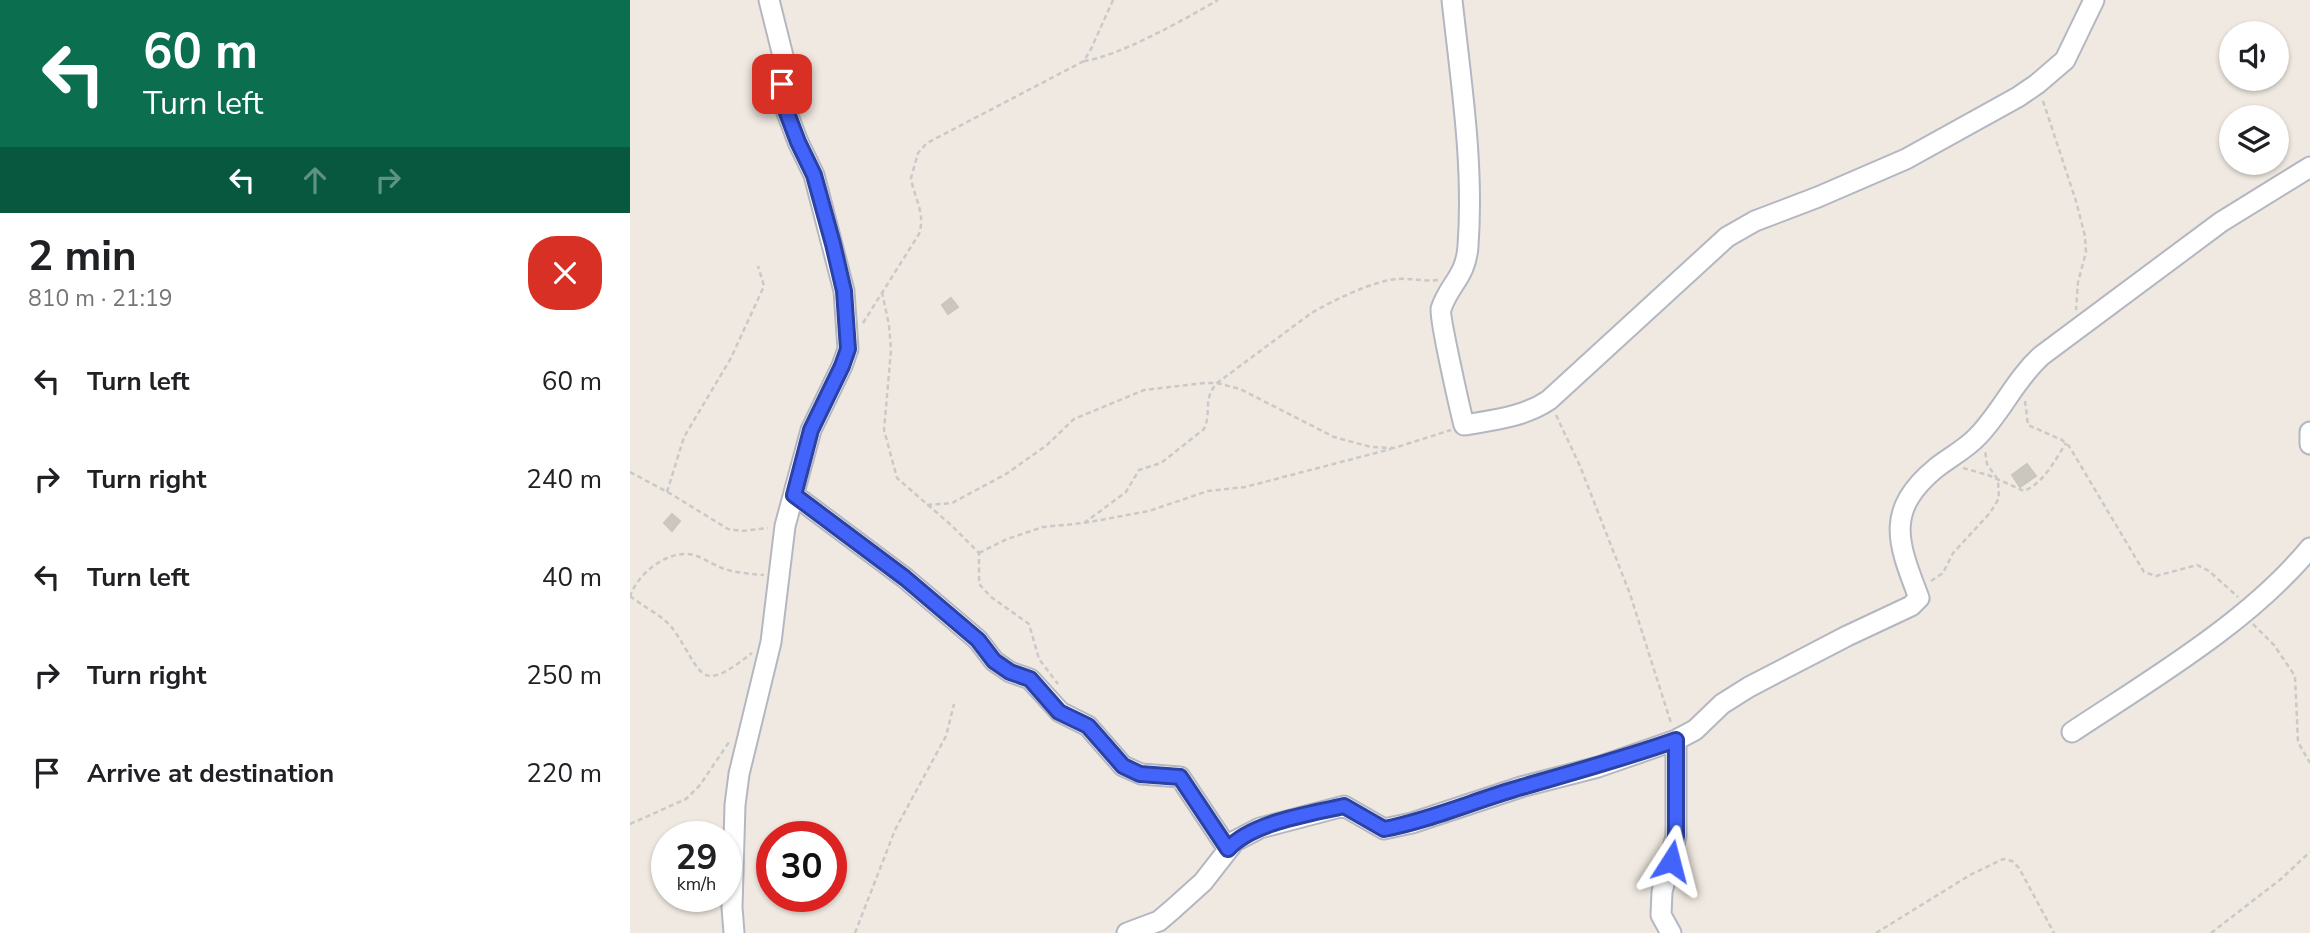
<!DOCTYPE html>
<meta charset="utf-8">
<style>
body{margin:0;font-family:"Nunito Sans",sans-serif;background:#f2f2f2;color:#202124;height:100vh;display:flex;flex-direction:column;font-size:26px;white-space:nowrap}
*{box-sizing:border-box;margin:0}
p{font-size:23px;color:#757577}
.icon{flex:none;width:38px;height:38px;fill:none;stroke:currentColor;stroke-width:2;stroke-linecap:round;stroke-linejoin:round}
.map{position:relative;flex:1;overflow:hidden}
.panel{display:flex;flex-direction:column;background:#fff;width:630px}
.panel>*{flex:none}
.top-card{background:#0b6e4f;color:#fff;overflow:hidden}
.controls{position:absolute;left:1589px;top:21px;display:grid;gap:14px}
.controls a{display:grid;place-items:center;width:70px;height:70px;border-radius:50%;background:#fff;box-shadow:0 2px 5px #0004;font-size:35px}
.speed{position:absolute;left:21px;top:821px;display:flex;gap:14px;font-size:35px;font-weight:700;text-align:center}
.speed>*{display:grid;place-content:center;width:91px;height:91px;border-radius:50%;background:#fff;box-shadow:0 2px 5px #0004;line-height:1}
.speed small{font-size:18px;font-weight:400}
.speed .limit{border:10px solid #d22;background:#fff;color:#111}
.pin{position:absolute;display:grid;place-items:center;width:60px;height:60px;color:#fff;margin:-30px;border-radius:14px;box-shadow:0 4px 10px #0006}
.me{position:absolute;width:77px;margin:-38px;rotate:9deg;stroke-linejoin:round;filter:drop-shadow(0 0 5px #0008)}
.turn{display:flex;align-items:center;gap:24px;height:147px;padding:0 28px;font-size:32px}
.turn .icon{width:91px;height:91px;stroke-width:2.5}
.turn b{display:block;font-size:49px;line-height:60px}
.lanes{display:flex;align-items:center;height:66px;padding:0 28px;background:#0003;justify-content:center;gap:35px;direction:ltr}
.lanes .off{opacity:.35}
.round{display:grid;place-items:center;flex:none;width:74px;height:74px;border-radius:28px;background:#f2f2f2}
.headline{display:flex;align-items:center;justify-content:space-between;height:119px;padding:0 28px}
h1{font-size:42px;font-weight:700;line-height:52px}
ul{padding:0;list-style:none}
li{display:flex;align-items:center;gap:21px;height:98px;padding:0 28px}
li div{flex:1}
li b{display:block;font-size:26px}
li em{font-style:normal}
main{display:flex;flex:1;min-height:0}
.map>svg:first-child{display:block}
.building{fill:#cbc7bf;stroke:#cbc5ba;stroke-width:2}
.lines{fill:none;stroke-linecap:round;stroke-linejoin:round}
.minor-casing{stroke:#b4b7c1;stroke-width:23}
.path{stroke:#c9c9c9;stroke-width:2.5;stroke-dasharray:5 3.5;stroke-linecap:butt}
.minor{stroke:#fff;stroke-width:19}
.route-casing{stroke:#2b41a3;stroke-width:18}
.route{stroke:#4264fb;stroke-width:12}
</style>
<main>
<section class="panel">
<div class="top-card">
<div class="turn"><svg class="icon" aria-label="left" viewBox="0 0 24 24"><path d="M17 20v-9H6M10 6l-5 5 5 5"/></svg><div><b>60 m</b>Turn left</div></div>
<div class="lanes"><svg class="icon" aria-label="left" viewBox="0 0 24 24"><path d="M17 20v-9H6M10 6l-5 5 5 5"/></svg><svg class="icon off" aria-label="ahead" viewBox="0 0 24 24"><path d="M12 20V5M6 11l6-6 6 6"/></svg><svg class="icon off" aria-label="right" viewBox="0 0 24 24"><path d="M7 20v-9h11M14 6l5 5-5 5"/></svg></div>
</div>
<div class="headline"><div><h1>2 min</h1><p>810 m · 21:19</p></div><a class="round" style="background:#d93025;color:#fff"><svg class="icon" aria-label="close" viewBox="0 0 24 24"><path d="M6 6l12 12M18 6L6 18"/></svg></a></div>
<ul>
<li><svg class="icon" aria-label="left" viewBox="0 0 24 24"><path d="M17 20v-9H6M10 6l-5 5 5 5"/></svg><div><b>Turn left</b></div><em>60 m</em></li>
<li><svg class="icon" aria-label="right" viewBox="0 0 24 24"><path d="M7 20v-9h11M14 6l5 5-5 5"/></svg><div><b>Turn right</b></div><em>240 m</em></li>
<li><svg class="icon" aria-label="left" viewBox="0 0 24 24"><path d="M17 20v-9H6M10 6l-5 5 5 5"/></svg><div><b>Turn left</b></div><em>40 m</em></li>
<li><svg class="icon" aria-label="right" viewBox="0 0 24 24"><path d="M7 20v-9h11M14 6l5 5-5 5"/></svg><div><b>Turn right</b></div><em>250 m</em></li>
<li><svg class="icon" aria-label="arrive" viewBox="0 0 24 24"><path d="M6 21V4h12l-3 4 3 4H6"/></svg><div><b>Arrive at destination</b></div><em>220 m</em></li>
</ul>
</section>
<div class="map">
<svg width="1680" height="933" viewBox="0 0 1680 933">
<rect width="100%" height="100%" fill="#efe9e1"/>
<path class="building" d="M321 298 328 307 318 314 312 305Z
M1397 464 1406 476 1390 487 1382 475Z
M42 514 50 521 42 531 34 523Z"/>
<g class="lines">
<g class="minor-casing">
<path id="minor" d="M822 0C831 82 844 164 838 246 836 277 819 284 811 309 809 317 830 409 834 425 864 420 894 417 919 400L1097 237 1125 221 1188 197 1276 159 1388 97 1407 84 1435 60 1464 0
M1680 432V444
M164 495 275 578 348 640 364 661 380 672 400 679 430 712 458 726 493 766 511 774 550 777 598 849
M1442 732C1522 679 1619 622 1680 548
M104 933 102 907 105 805 109 774 141 642 155 526 181 430 212 366 218 349 214 291 184 175 168 142 154 105 151 92 153 56 139 0
M497 933 529 921 543 909 573 882 605 841 630 828 714 806 754 829 782 823 891 787 968 767 1046 740 1065 730 1092 704 1119 687 1217 636 1281 606 1289 598C1268 543 1254 511 1306 468 1320 457 1336 449 1348 436 1372 411 1385 380 1411 356L1591 222 1680 167
M1041 933 1031 915 1032 892 1046 836V740"/>
</g>
<path class="path" d="M454 61C490 56 555 19 588 0
M1413 101 1446 201 1455 236 1456 252 1448 282 1446 310
M252 292 259 325 261 350 254 430 267 478 321 525 349 553V584L361 597 399 624 409 659 428 684
M233 323 289 234C296 213 284 198 281 178L288 153 297 143 454 61 461 49 483 0
M1395 401 1398 425 1432 440 1439 446 1514 572 1526 576 1567 565 1579 571 1608 597
M926 415 950 466 1000 594 1041 723
M1333 468 1358 475 1394 491C1414 483 1425 460 1436 443
M0 472 41 494 98 529 112 531 138 528
M37 492 54 437 101 358 134 286 128 266
M297 505 322 503 376 474 417 445 444 419 514 390 574 383H587L610 389 704 437 741 447 764 448 821 430
M454 523 496 492 509 470 531 463 574 429C582 412 572 400 587 383L680 314C699 302 747 279 769 279 782 278 795 282 808 280
M349 553 377 539 413 527 454 523 519 511 578 491 615 487 761 449
M1301 581 1313 573 1323 553 1360 513 1369 498 1368 480 1357 464 1355 450
M0 596C12 606 35 617 43 629 74 673 67 696 122 653
M0 597C6 576 33 553 57 554 68 554 81 564 92 568 106 573 120 574 134 575
M1623 624 1644 645 1665 676 1668 742 1680 763
M0 824 56 799 70 785 99 742
M225 933 265 830 316 736 324 704
M1246 933 1340 875 1373 859 1382 861 1389 868 1424 933
M1581 933 1651 879 1680 852"/>
<use href="#minor" class="minor"/>
</g>
<g class="lines">
<g class="route-casing">
<path id="route" d="M152 84 154 105 168 142 184 175 203 244 214 291 218 349 212 366 181 430 164 495 275 578 348 640 364 661 380 672 400 679 429 712 458 726 493 766 510 774 550 777 598 849C622 822 680 814 714 806L754 829C801 820 846 800 892 787 944 772 995 758 1046 740V836L1041 861"/>
</g>
<use href="#route" class="route"/>
</g>
</svg>
<div class="controls">
<a><svg class="icon" aria-label="sound" viewBox="0 0 24 24"><path d="M4 9h4l5-4v14l-5-4H4zM17 9q2 3 0 6"/></svg></a>
<a><svg class="icon" aria-label="layers" viewBox="0 0 24 24"><path d="M12 4l9 5-9 5-9-5zM3 14l9 5 9-5"/></svg></a>
</div>
<div class="speed"><div>29<small>km/h</small></div><div class="limit">30</div></div>
<div class="pin" style="left:152px;top:84px;background:#d93025"><svg class="icon" aria-label="arrive" viewBox="0 0 24 24"><path d="M6 21V4h12l-3 4 3 4H6"/></svg></div>
<svg class="me" style="left:1041px;top:861px" viewBox="-20 -20 40 40"><path d="M0-17L14 15 0 8-14 15z" fill="#4264fb" stroke="#fff" stroke-width="4"/></svg>
</div>
</main>
